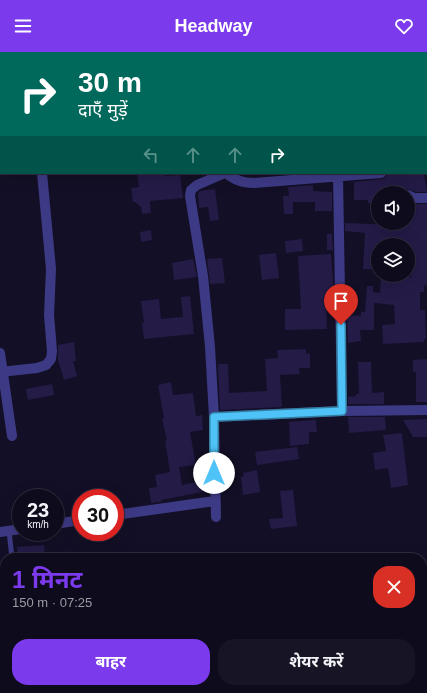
<!DOCTYPE html>
<html lang="hi">
<meta charset="utf-8">
<style>
body{margin:0;font-family:Helvetica,"Noto Sans Devanagari",sans-serif;background:#171425;color:#f1f3f6;height:100vh;display:flex;flex-direction:column;font-size:15px;white-space:nowrap}
*{box-sizing:border-box;margin:0}
p{font-size:13px;color:#9b9ba3}
.icon{flex:none;width:22px;height:22px;fill:none;stroke:currentColor;stroke-width:2;stroke-linecap:round;stroke-linejoin:round}
.map{position:relative;flex:1;overflow:hidden}
.drawer{position:absolute;left:0px;top:501px;width:427px;height:140px;display:flex;flex-direction:column;background:#0e0b1c;border-radius:16px 16px 0 0;box-shadow:0 4px 16px #0002,0 0 0 1px #2e2b3b}
.drawer>*{flex:none}
.banner{position:absolute;left:0px;top:0px;width:427px;height:122px;box-shadow:0 4px 16px #0002,0 0 0 1px #2e2b3b;background:#00695c;color:#fff;overflow:hidden}
.buttons{position:absolute;left:371px;top:134px;display:grid;gap:8px}
.buttons a{display:grid;place-items:center;width:44px;height:44px;border-radius:50%;background:#0e0b1c;box-shadow:0 4px 16px #0002,0 0 0 1px #2e2b3b;font-size:20px}
.speed{position:absolute;left:12px;top:437px;display:flex;gap:8px;font-size:20px;font-weight:700;text-align:center}
.speed>*{display:grid;place-content:center;width:52px;height:52px;border-radius:50%;background:#0e0b1c;box-shadow:0 4px 16px #0002,0 0 0 1px #2e2b3b;line-height:1}
.speed small{font-size:10px;font-weight:400}
.speed .limit{border:6px solid #d22;background:#fff;color:#111}
.pin{position:absolute;display:grid;place-items:center;width:34px;height:34px;color:#fff;margin:-41px -17px;border-radius:50% 50% 50% 0;rotate:-45deg;box-shadow:0 0 4px #0007}
.pin .icon{rotate:45deg}
.me{position:absolute;width:44px;margin:-22px;rotate:0deg;stroke-linejoin:round;filter:drop-shadow(0 0 3px #0008)}
.turn{display:flex;align-items:center;gap:14px;height:84px;padding:0 12px;font-size:18px}
.turn .icon{width:52px;height:52px;stroke-width:2.5}
.turn b{display:block;font-size:28px;line-height:34px}
.lanes{display:flex;align-items:center;height:38px;padding:0 12px;background:#0003;justify-content:center;gap:20px;direction:ltr}
.lanes .off{opacity:.35}
.round{display:grid;place-items:center;flex:none;width:42px;height:42px;border-radius:16px;background:#171425}
.summary{display:flex;align-items:center;justify-content:space-between;height:68px;padding:0 12px}
h1{font-size:24px;font-weight:700;line-height:30px;color:#7c3aed}
.button{display:flex;gap:8px;margin-top:auto;padding:8px 12px}
.button a{flex:1;height:46px;border-radius:16px;background:#7c3aed;color:#fff;font-size:16px;font-weight:700;line-height:46px;text-align:center}
.button a+a{background:#171425;color:#f1f3f6}
header{display:flex;justify-content:space-between;align-items:center;height:52px;padding:0 12px;background:#7c3aed;color:#fff;font-size:18px;font-weight:700}
.map>svg:first-child{display:block}
.building{fill:#241b47}
.lines{fill:none;stroke-linecap:round;stroke-linejoin:round}
.lane{stroke:#3d3a85;stroke-width:5}
.street{stroke:#3d3a85;stroke-width:10}
.route-casing{stroke:#337fa1;stroke-width:10}
.route{stroke:#4fc3f7;stroke-width:7}
</style>
<header><svg class="icon" aria-label="menu" viewBox="0 0 24 24"><path d="M4 6h16M4 12h16M4 18h16"/></svg>Headway<svg class="icon" aria-label="heart" viewBox="0 0 24 24"><path d="M12 20l-8-8c-3-5 5-10 8-4 3-6 11-1 8 4z"/></svg></header>
<div class="map">
<svg width="427" height="641" viewBox="0 0 427 641">
<rect width="100%" height="100%" fill="#130f26"/>
<path class="building" d="M137 121H164L165 124 180 123 183 146 150 149 151 161 142 162 141 155 135 150H133L131 136 139 135Z
M421 121 424 123 427 140H416L408 137 404 138 402 141H378V151H368V148H354V130L382 127 385 126 387 122Z
M313 133V139L332 140V159H315V150H293V162H284L283 144H289L288 135Z
M215 137 219 168 210 169 208 155 199 156 198 141 200 139Z
M408 150 414 152H427V234L424 233V240H420V258H425L426 287H424V290L383 292 382 273 395 272 394 253 374 251V278H360L361 289 348 291 347 263 361 264V260H365L367 234H373V240L380 241 381 223 411 225 410 193H378V217H363L365 181 345 179V171L371 172 408 171Z
M151 178 152 188 141 190 140 180Z
M327 182H332L333 198H327Z
M302 187 303 199 286 201 285 189Z
M276 201 279 226 262 228 259 203Z
M331 202 334 244H330L334 251H326L327 277 285 278V257H301L298 204Z
M222 206 225 231 210 232 207 207Z
M193 207 197 225 174 228 172 211Z
M190 244 194 282 144 287 142 271H144L141 249 159 247 161 267 183 265 181 245Z
M74 290 76 309H73L77 324 64 328 58 308V293Z
M306 297V302L310 301V316H299L300 322 280 323 282 355 220 358 218 312H228L229 341 267 339 265 307 278 306 277 298Z
M427 307V350H416V320H413V308Z
M358 310H371L372 341 384 340V352H348V345L356 344V342H359Z
M171 330 173 343 193 341 196 364 202 363 203 378 190 380 196 413 179 415 182 433 205 428 207 439 161 448V450L151 451 149 436 157 435 155 423 170 420 165 389 167 388 162 367 164 366 158 333Z
M52 332 54 343 28 348 26 337Z
M348 365H385L386 378 349 381Z
M427 367V385H413L403 368Z
M316 368 317 380H309V392L290 394 289 370Z
M402 381 408 433 391 436 388 416 375 418 373 401 386 399 383 383Z
M297 395 299 407 257 413 255 400Z
M257 418 260 440 243 443 241 425 244 424 243 421Z
M293 438 297 474 271 477 269 467 283 466 280 439Z
M44 493 45 504 18 506 17 495Z"/>
<g class="lines">
<path class="lane" d="M9 479 12 506"/>
<path class="street" d="M59 0V1
M130 0V1
M229 1V0
M0 51 1 60
M0 90H1
M426 117H427
M226 121C235 128 242 131 254 131L381 121
M338 124 342 359
M408 143 414 146H427
M0 301 12 384
M0 320 37 316 46 313 51 307 52 299 49 263 51 217 42 121
M214 365 342 359 427 358
M115 463 215 449
M216 465 214 365 210 295 203 224 190 144 191 138 197 133 225 121
M55 472 81 468
M0 480 21 477
M422 582 427 614
M390 636 391 641"/>
</g>
<g class="lines">
<g class="route-casing">
<path id="route" d="M214 421V365L342 359 341 273"/>
</g>
<use href="#route" class="route"/>
</g>
</svg>
<div class="buttons">
<a><svg class="icon" aria-label="sound" viewBox="0 0 24 24"><path d="M4 9h4l5-4v14l-5-4H4zM17 9q2 3 0 6"/></svg></a>
<a><svg class="icon" aria-label="layers" viewBox="0 0 24 24"><path d="M12 4l9 5-9 5-9-5zM3 14l9 5 9-5"/></svg></a>
</div>
<div class="speed"><div>23<small>km/h</small></div><div class="limit">30</div></div>
<div class="pin" style="left:341px;top:273px;background:#d93025"><svg class="icon" aria-label="arrive" viewBox="0 0 24 24"><path d="M6 21V4h12l-3 4 3 4H6"/></svg></div>
<svg class="me" style="left:214px;top:421px" viewBox="-20 -20 40 40"><circle r="19" fill="#fff"/><path d="M0-13L10 11 0 6-10 11z" fill="#4fc3f7"/></svg>
<div class="banner">
<div class="turn"><svg class="icon" aria-label="right" viewBox="0 0 24 24"><path d="M7 20v-9h11M14 6l5 5-5 5"/></svg><div><b>30 m</b>दाएँ मुड़ें</div></div>
<div class="lanes"><svg class="icon off" aria-label="left" viewBox="0 0 24 24"><path d="M17 20v-9H6M10 6l-5 5 5 5"/></svg><svg class="icon off" aria-label="ahead" viewBox="0 0 24 24"><path d="M12 20V5M6 11l6-6 6 6"/></svg><svg class="icon off" aria-label="ahead" viewBox="0 0 24 24"><path d="M12 20V5M6 11l6-6 6 6"/></svg><svg class="icon" aria-label="right" viewBox="0 0 24 24"><path d="M7 20v-9h11M14 6l5 5-5 5"/></svg></div>
</div>
<section class="drawer">
<div class="summary"><div><h1>1 मिनट</h1><p>150 m · 07:25</p></div><a class="round" style="background:#d93025;color:#fff"><svg class="icon" aria-label="close" viewBox="0 0 24 24"><path d="M6 6l12 12M18 6L6 18"/></svg></a></div>
<div class="button"><a>बाहर</a><a>शेयर करें</a></div>
</section>
</div>
